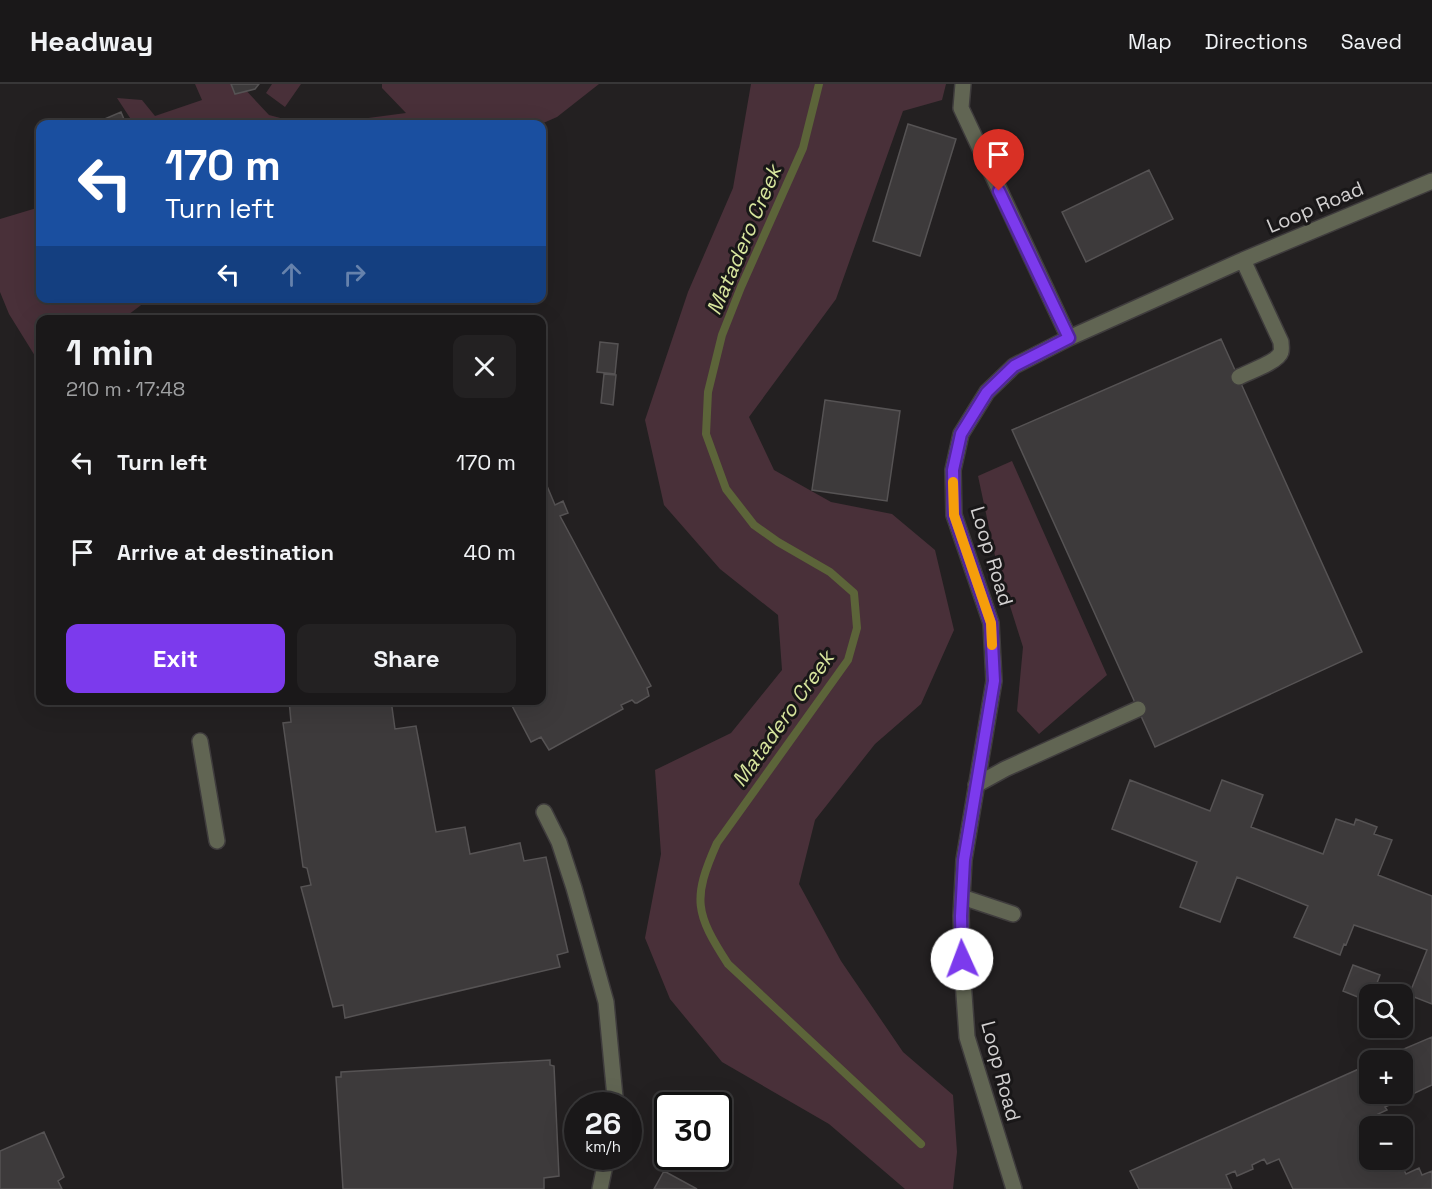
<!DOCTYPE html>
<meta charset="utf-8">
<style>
body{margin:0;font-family:"Space Grotesk",sans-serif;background:#232122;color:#f1f3f6;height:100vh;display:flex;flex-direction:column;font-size:22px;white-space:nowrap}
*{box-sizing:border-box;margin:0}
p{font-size:20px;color:#9fa0a2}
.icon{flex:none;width:33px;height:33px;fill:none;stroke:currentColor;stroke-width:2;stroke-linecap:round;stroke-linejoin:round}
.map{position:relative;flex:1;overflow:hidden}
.side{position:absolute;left:36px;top:231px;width:510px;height:390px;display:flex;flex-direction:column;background:#1a1819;border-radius:12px;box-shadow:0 6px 24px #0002,0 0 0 2px #383738}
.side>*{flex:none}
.guide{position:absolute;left:36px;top:36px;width:510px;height:183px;border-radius:12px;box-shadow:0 6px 24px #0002,0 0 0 2px #383738;background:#1a4fa0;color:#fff;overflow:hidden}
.fabs{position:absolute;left:1359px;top:900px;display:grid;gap:12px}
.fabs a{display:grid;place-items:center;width:54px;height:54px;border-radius:12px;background:#1a1819;box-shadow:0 6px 24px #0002,0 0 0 2px #383738;font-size:30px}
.speed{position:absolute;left:564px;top:1008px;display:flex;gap:12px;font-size:30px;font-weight:700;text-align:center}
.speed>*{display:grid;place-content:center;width:78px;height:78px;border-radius:50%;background:#1a1819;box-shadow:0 6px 24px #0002,0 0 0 2px #383738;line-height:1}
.speed small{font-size:15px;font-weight:400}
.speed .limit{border:3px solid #111;border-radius:9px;background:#fff;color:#111}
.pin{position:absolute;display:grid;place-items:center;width:51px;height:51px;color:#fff;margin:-62px -26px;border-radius:50% 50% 50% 0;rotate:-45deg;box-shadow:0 0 6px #0007}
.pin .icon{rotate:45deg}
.me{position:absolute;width:66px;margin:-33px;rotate:358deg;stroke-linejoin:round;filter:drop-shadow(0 0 4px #0008)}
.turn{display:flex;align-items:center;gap:21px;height:126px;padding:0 30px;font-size:27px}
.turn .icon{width:78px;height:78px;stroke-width:2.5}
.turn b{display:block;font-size:42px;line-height:51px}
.lanes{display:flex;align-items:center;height:57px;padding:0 30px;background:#0003;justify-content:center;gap:30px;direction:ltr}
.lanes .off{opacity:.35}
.round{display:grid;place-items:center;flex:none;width:63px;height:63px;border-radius:12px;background:#232122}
.head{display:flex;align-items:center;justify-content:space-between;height:102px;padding:0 30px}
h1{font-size:36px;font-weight:700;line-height:45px}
.action{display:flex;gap:12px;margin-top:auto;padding:12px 30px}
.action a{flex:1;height:69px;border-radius:12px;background:#7c3aed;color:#fff;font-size:24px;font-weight:700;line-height:69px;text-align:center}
.action a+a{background:#232122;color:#f1f3f6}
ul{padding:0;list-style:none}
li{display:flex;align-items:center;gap:18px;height:90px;padding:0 30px}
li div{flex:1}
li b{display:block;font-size:22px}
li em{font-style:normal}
header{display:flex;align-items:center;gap:36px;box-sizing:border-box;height:84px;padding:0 30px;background:#1a1819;border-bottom:2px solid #383738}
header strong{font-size:28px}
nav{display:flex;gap:33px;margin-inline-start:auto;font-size:21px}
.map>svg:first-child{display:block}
.green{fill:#493039}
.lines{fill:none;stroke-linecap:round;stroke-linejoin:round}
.stream{stroke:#5c6439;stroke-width:8}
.building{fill:#3d3a3b;stroke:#565354;stroke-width:1.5}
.minor-casing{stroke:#3f3c3d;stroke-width:18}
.minor{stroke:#616553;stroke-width:15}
.route-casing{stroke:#51269a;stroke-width:15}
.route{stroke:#7c3aed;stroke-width:10}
.slow{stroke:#f59e0b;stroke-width:10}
.labels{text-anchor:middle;stroke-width:6;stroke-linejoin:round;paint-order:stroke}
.street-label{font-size:20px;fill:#d3d1d1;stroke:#191718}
.water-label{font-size:21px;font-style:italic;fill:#d7e59d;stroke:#191718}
</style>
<header>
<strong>Headway</strong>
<nav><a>Map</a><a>Directions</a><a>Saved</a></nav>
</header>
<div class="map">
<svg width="1432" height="1105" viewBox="0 0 1432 1105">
<rect width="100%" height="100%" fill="#232021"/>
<path class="green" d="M195 0H240L269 31 303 40H134L117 14 142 16 155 32 202 16Z
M272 0H301L285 23 266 9Z
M382 0H599L557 33 541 40H342L353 36 406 29 382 4Z
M751 0H946L942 16 903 27 836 215 749 333 774 386 831 418 892 430 935 466 954 546 921 620 875 660 815 736 799 800 841 877 903 968 953 1011 957 1068 953 1105H905L829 1040 722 978 670 915 645 854 661 770 655 686 731 649 782 586 778 531 720 485 664 421 645 336 688 208 733 104Z
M40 123V214L149 215 128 231 127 235 40 236V280L9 230 0 208V135Z
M1012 377 1107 591 1039 650 1017 627 1023 563 997 481 978 392Z"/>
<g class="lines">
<path class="stream" d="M819 0 803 64 741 203 722 251 708 308 706 350 726 405 754 441 778 458 830 488 854 509 857 544 848 576 717 759C692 815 695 829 728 880L921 1060"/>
</g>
<path class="building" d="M231 0H259L255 5 235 10Z
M121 28 126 40H93Z
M908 40 956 55 920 172 873 157Z
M1149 86 1173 135 1086 178 1062 128Z
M1221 255 1362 568 1155 663 1012 346Z
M600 258 618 260 615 290 597 288Z
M604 290 616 291 613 321 601 319Z
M825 316 900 327 887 417 812 406Z
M542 390 555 421 563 417 568 429 560 432 651 602 647 604 649 612 637 619H635L632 616 621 621 623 625 549 666 541 653 531 658 509 616H542Z
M289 616H391L395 645 416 642 436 748 465 743 470 770 520 759 524 777 546 773 568 868 557 871 560 883 345 934 343 921 333 923 301 803 311 801 307 784 303 783 283 639 291 638Z
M1130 696 1210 727 1222 696 1263 711 1251 743 1323 770 1336 735 1354 741 1356 735 1377 743 1374 750 1392 756 1378 791 1432 812V920L1409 911 1427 866 1354 841 1346 861 1344 860 1340 871 1294 853 1308 822 1237 793 1220 838 1180 823 1197 778 1112 745Z
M1353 881 1380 891 1373 910H1370V918L1343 907Z
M1432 953V1001L1385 1023 1387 1026 1378 1030 1384 1042H1370V1076H1399L1406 1090 1419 1084 1422 1091 1432 1087V1105H1293L1279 1075 1267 1080 1264 1075 1252 1081 1253 1085 1237 1092 1235 1087 1226 1091 1232 1105H1139L1130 1087 1370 980V1010H1402V976H1378Z
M550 976V981L554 982 559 1092 544 1094V1105H343L336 993H341V988Z
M44 1048 64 1093 58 1097 62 1105H0V1067Z
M664 1087 697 1105H654Z"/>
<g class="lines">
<g class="minor-casing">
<path id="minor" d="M963 0 961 24 1069 254
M1239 293C1248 288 1278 278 1281 268 1282 266 1281 261 1281 258L1243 176
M200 657 217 757
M976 701 1005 685 1138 625
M544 728 559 758 574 804 606 918 615 1013 614 1022
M962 813 1013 830
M600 1105 607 1072
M1014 1105 967 953 963 896 961 832 964 776 994 597 991 539 954 431 953 386 961 350 987 308 1014 282 1069 254 1243 176 1432 97"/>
</g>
<use href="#minor" class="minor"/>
</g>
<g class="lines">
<g class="route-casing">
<path id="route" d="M962 875 961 832 964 776 994 597 991 539 954 431 953 386 961 350 987 308 1014 282 1069 254 999 107"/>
</g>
<use href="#route" class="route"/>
<path class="slow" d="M953 398 954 431 991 539 992 561"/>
</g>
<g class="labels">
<g class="street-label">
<text transform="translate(1315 123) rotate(-23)" y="7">Loop Road</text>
<text transform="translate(992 472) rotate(73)" y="7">Loop Road</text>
<text transform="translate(1001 987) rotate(75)" y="7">Loop Road</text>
</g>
<g class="water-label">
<text transform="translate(744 156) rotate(-67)" y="7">Matadero Creek</text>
<text transform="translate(783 635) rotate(-55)" y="7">Matadero Creek</text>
</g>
</g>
</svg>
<div class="fabs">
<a><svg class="icon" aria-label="search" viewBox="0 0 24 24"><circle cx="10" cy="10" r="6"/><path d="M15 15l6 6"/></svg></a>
<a>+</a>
<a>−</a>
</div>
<div class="speed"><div>26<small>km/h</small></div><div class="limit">30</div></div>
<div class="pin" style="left:999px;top:107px;background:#d93025"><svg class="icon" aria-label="arrive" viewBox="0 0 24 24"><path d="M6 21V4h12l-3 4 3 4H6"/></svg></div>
<svg class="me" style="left:962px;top:875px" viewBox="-20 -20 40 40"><circle r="19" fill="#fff"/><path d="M0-13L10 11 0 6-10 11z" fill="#7c3aed"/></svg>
<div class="guide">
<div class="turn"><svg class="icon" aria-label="left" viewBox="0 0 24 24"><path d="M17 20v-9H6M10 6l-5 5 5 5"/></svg><div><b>170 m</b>Turn left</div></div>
<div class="lanes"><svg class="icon" aria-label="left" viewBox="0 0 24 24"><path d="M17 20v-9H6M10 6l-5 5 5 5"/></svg><svg class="icon off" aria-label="ahead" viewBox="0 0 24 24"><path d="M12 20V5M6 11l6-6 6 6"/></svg><svg class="icon off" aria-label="right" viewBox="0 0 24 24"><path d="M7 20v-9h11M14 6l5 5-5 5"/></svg></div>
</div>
<section class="side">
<div class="head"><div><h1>1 min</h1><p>210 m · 17:48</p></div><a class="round"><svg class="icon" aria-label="close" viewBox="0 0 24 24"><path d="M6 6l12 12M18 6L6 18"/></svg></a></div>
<ul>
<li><svg class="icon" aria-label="left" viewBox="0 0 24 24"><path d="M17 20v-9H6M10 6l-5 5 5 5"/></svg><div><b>Turn left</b></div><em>170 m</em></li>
<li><svg class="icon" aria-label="arrive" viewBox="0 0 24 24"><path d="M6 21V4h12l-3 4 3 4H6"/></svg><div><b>Arrive at destination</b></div><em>40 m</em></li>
</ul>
<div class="action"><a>Exit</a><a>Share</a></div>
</section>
</div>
